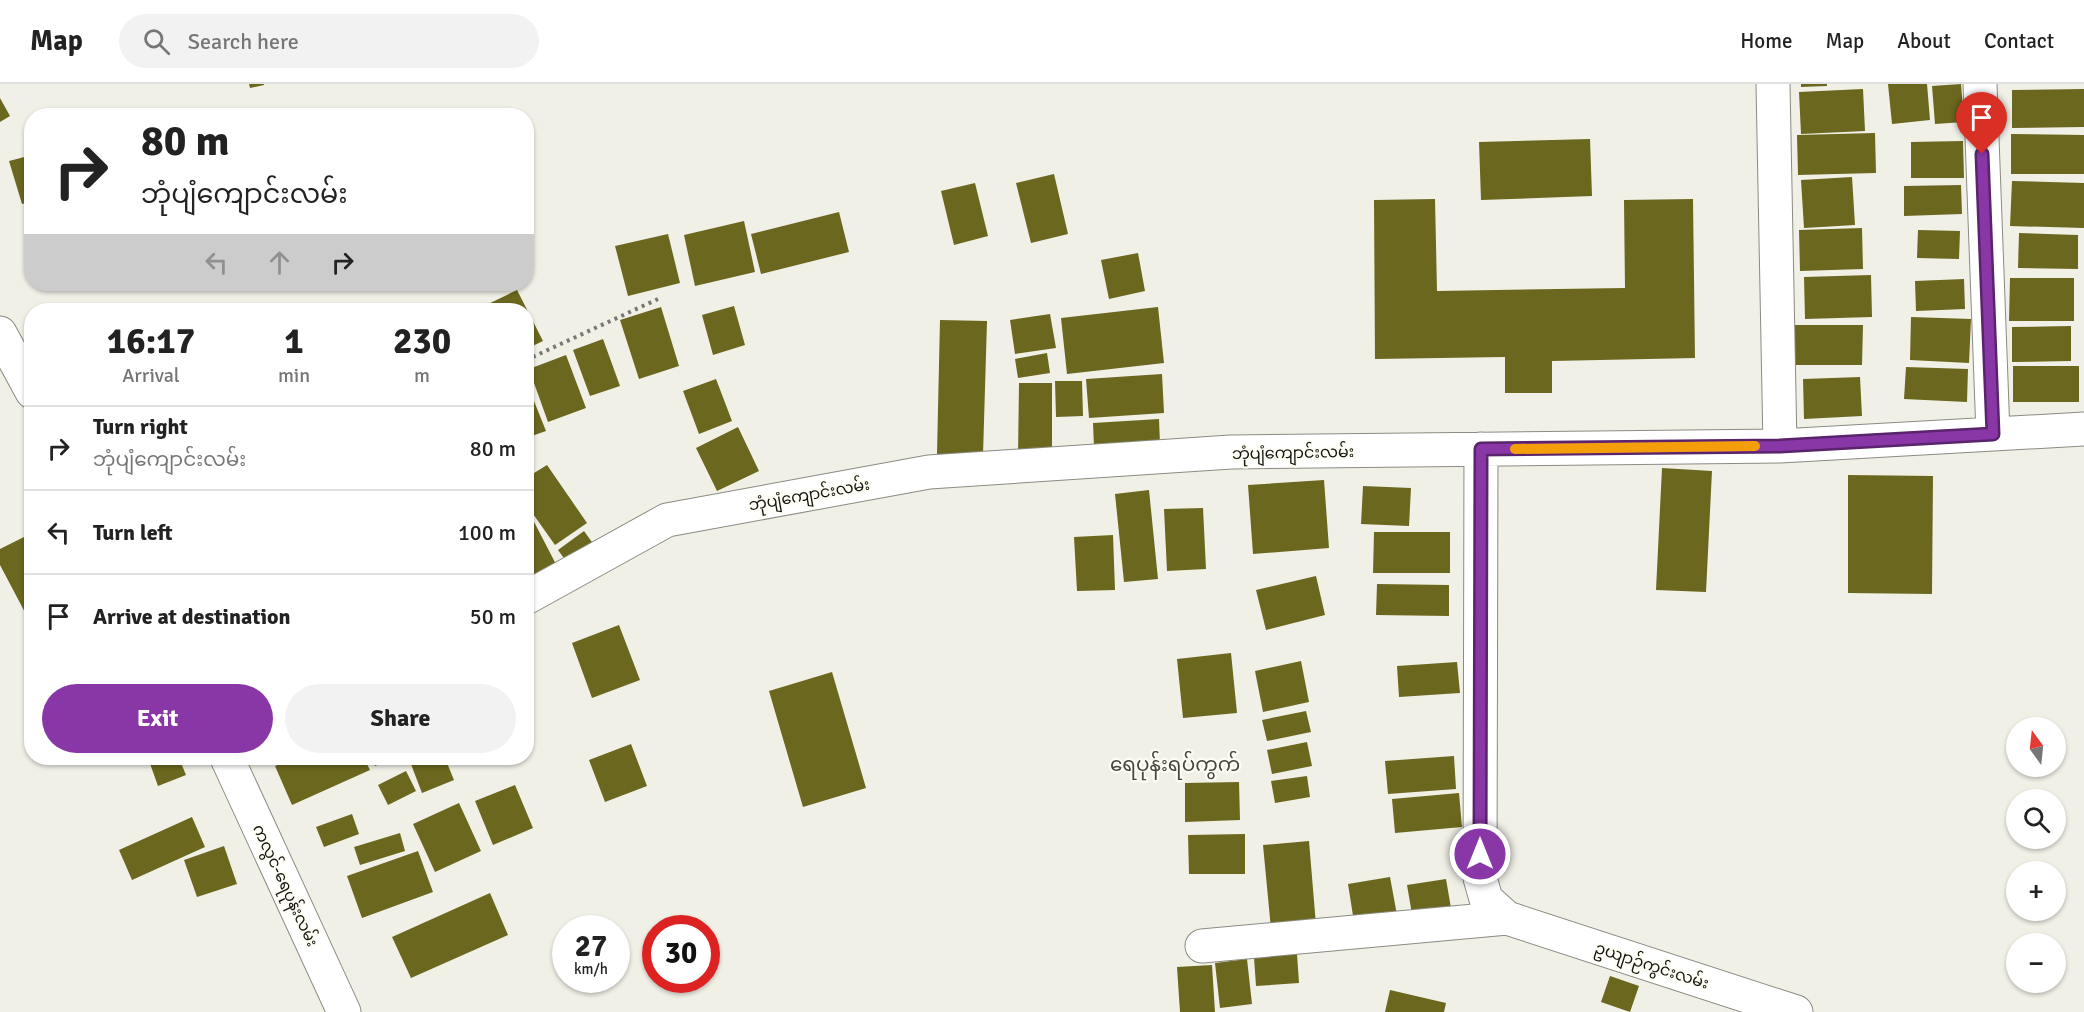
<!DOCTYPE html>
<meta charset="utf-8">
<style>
body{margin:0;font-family:Signika,"Noto Sans Myanmar",sans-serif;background:#f2f2f2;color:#222;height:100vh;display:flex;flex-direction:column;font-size:22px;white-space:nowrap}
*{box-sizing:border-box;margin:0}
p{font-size:20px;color:#767676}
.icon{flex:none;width:33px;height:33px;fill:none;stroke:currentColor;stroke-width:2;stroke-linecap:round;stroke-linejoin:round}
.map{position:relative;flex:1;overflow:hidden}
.panel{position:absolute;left:24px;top:219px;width:510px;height:462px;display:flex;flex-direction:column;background:#fff;border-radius:24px;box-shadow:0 2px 4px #0004}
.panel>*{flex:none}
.banner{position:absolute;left:24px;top:24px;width:510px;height:183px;border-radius:24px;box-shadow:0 2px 4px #0004;background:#fff;color:#222;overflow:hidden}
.needle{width:39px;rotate:345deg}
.buttons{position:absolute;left:2006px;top:633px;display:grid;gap:12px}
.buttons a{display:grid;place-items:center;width:60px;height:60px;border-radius:50%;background:#fff;box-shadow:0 2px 4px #0004;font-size:30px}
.speed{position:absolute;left:552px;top:831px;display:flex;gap:12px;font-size:30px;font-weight:700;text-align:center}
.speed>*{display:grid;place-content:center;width:78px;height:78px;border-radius:50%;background:#fff;box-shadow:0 2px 4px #0004;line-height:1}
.speed small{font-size:15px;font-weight:400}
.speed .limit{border:9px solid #d22;background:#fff;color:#111}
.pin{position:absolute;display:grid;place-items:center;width:51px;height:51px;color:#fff;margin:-62px -26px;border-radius:50% 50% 50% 0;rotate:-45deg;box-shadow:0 0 6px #0007}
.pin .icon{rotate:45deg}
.me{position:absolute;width:66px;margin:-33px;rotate:0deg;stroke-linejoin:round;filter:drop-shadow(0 0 4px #0008)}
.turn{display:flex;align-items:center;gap:21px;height:126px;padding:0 18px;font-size:27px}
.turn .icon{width:78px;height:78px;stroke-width:2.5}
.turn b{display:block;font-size:42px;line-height:51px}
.lanes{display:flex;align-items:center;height:57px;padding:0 18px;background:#0003;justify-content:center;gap:30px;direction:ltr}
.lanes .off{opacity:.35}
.eta{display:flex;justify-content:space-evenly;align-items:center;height:102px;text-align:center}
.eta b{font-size:36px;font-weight:700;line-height:42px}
.cta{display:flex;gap:12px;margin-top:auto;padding:12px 18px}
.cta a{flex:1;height:69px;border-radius:36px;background:#8937a6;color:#fff;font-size:24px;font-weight:700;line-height:69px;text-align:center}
.cta a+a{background:#f2f2f2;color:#222}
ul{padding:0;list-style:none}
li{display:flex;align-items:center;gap:18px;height:84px;padding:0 18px;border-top:2px solid #e0e0e0}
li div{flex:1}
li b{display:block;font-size:22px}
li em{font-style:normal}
header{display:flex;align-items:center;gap:36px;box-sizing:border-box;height:84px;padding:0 30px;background:#fff;border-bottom:2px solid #e0e0e0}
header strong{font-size:28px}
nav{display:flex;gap:33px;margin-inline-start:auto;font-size:21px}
.search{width:420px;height:54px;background:#f2f2f2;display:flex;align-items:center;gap:15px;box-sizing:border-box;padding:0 21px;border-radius:33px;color:#767676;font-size:22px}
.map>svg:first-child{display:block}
.building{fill:#6b671e}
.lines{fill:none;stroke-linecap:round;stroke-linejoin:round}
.minor-casing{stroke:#8b8b83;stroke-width:35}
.path{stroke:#787872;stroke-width:4;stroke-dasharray:3 4.5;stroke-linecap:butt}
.minor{stroke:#fff;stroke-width:33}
.route-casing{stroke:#59246c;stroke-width:15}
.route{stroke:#8937a6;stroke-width:10}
.slow{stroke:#f59e0b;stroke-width:10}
.labels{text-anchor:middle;stroke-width:4.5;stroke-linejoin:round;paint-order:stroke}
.street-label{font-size:16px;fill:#13130f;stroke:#fdfdf4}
.quarter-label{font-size:20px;fill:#46463f;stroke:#fdfdf4}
</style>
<header>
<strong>Map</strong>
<div class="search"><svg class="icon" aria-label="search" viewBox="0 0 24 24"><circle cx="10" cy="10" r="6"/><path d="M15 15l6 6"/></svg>Search here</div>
<nav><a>Home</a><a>Map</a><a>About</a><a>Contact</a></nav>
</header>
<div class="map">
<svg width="2084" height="928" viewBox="0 0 2084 928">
<rect width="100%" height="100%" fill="#f0f0e7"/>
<path class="building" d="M249 0H264V1L250 4Z
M1801 0H1827V2L1801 3Z
M1888 0H1927L1930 36 1892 40Z
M1961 0 1964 38 1935 40 1932 2Z
M1863 5 1865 47 1801 50 1799 8Z
M2084 5V43L2012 44V6Z
M0 14 10 32 0 38Z
M1875 49 1876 89 1798 91 1797 51Z
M2011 50 2084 51V90H2011Z
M1590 55 1592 112 1481 116 1479 58Z
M1963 57 1964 94H1911V58Z
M32 71V118L22 120 9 77Z
M1054 90 1068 150 1031 159 1016 99Z
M1852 93 1855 141 1804 144 1801 96Z
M2012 97 2084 99V144L2010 142Z
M975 99 988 152 954 161 941 107Z
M1961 101 1962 130 1904 132V102Z
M1435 115 1437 207 1625 204 1624 116 1693 115 1695 274 1552 277V309H1505V273L1375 275 1374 116Z
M839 128 849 168 761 190 751 150Z
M744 137 755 188 695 202 684 151Z
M1862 144 1863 185 1800 187 1799 146Z
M1918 146 1960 147 1959 175 1917 174Z
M2019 149 2078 151V185L2018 184Z
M668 150 680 199 628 212 615 162Z
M1138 169 1145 207 1109 215 1101 176Z
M1871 191 1872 233 1805 235 1804 193Z
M2010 194H2074V237H2009Z
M1964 195 1965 225 1916 227 1915 197Z
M517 206 543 257 526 265V226H489L486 221Z
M734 222 745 261 713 271 702 231Z
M661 223 679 282 639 295 620 236Z
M1158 223 1164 279 1067 290 1061 234Z
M1050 230 1056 264 1015 270 1010 236Z
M1911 233 1971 235 1969 279 1910 276Z
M940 236 987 237 983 371 937 370Z
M1792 241H1863L1862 281H1791Z
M2071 242V277L2012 278V243Z
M603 255 620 302 590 312 573 266Z
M1047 269 1050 289 1018 294 1015 275Z
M566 271 586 324 548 338 529 285Z
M2013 282H2079V318H2013Z
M1906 283 1968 285 1967 318 1904 315Z
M1162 290 1164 329 1089 334 1086 295Z
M1860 293 1862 332 1804 335 1803 295Z
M716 295 732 337 699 350 683 307Z
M526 297 546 347 526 354Z
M1055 297H1082L1083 332 1056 333Z
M1019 299H1052V372H1018Z
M1159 335 1160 360 1094 364 1093 339Z
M738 343 759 387 717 407 696 364Z
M547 381 587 439 555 461 526 420V394Z
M1662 384 1712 387 1706 508 1656 506Z
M1848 391 1933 392 1932 510 1848 509Z
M1324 396 1329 464 1253 470 1248 401Z
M1363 402 1411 404 1409 442 1361 440Z
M1149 406 1158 495 1124 498 1115 410Z
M1203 424 1206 485 1167 487 1164 425Z
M531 432 559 486 526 502V435Z
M584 447 597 465 571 484 558 466Z
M1374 448H1450V489H1373Z
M32 449V534L29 536 0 481V465Z
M1113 451 1115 506 1077 507 1074 453Z
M1316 492 1325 531 1266 546 1256 506Z
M1377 500 1449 501V532L1376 531Z
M619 541 640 596 592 614 572 559Z
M1231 569 1237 629 1183 634 1177 575Z
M1301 577 1309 618 1263 628 1255 587Z
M1457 578 1460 609 1399 613 1397 582Z
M832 588 866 704 803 723 769 607Z
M1306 627 1311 648 1267 657 1262 636Z
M1307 658 1312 682 1272 690 1267 666Z
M631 660 647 702 605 718 589 676Z
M1454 672 1456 705 1388 710 1385 677Z
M148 674H179L186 691 158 702Z
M293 674H364L370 686 292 721 275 682Z
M371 674H393L375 682Z
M413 674H445L454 696 422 709 409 675Z
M406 687 416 707 388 721 378 701Z
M1307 692 1310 713 1275 719 1271 697Z
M1239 698 1240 736 1185 738V699Z
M515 701 533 744 493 761 475 717Z
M1459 709 1462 743 1395 749 1392 715Z
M459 719 481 767 435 788 413 740Z
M352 730 359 750 324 763 316 743Z
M192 733 205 763 132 796 119 766Z
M400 749 405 767 360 781 354 763Z
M1245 750V790H1189L1188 751Z
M1309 757 1316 841 1271 845 1263 761Z
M224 762 237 800 197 813 184 776Z
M418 767 433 808 362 834 347 792Z
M1390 793 1397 831 1354 838 1348 800Z
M1446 795 1452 830 1413 836 1407 801Z
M490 809 508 851 411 894 392 853Z
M1297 870 1299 899 1256 902 1254 873Z
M1247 875 1252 920 1220 924 1215 879Z
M1212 881 1215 928H1180L1177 883Z
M1610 892 1639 902 1630 928 1601 918Z
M1390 906 1446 919 1444 928H1385Z"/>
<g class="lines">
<g class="minor-casing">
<path id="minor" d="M1773 0 1780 362
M1980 0 1993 350
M0 249 32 308
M1481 365 1480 794 1486 815 1507 834
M526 514 667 436 929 388 1231 368 1780 362 2084 345
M227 674 344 928
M1202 862 1507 834 1796 928"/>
</g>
<path class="path" d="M526 276 658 215"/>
<use href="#minor" class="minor"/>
</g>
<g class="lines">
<g class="route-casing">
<path id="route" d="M1480 770 1481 365 1780 362 1993 350 1982 70"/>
</g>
<use href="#route" class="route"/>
<path class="slow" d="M1515 365 1755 362"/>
</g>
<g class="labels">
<g class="street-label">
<text transform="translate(1293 368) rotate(-1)" y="6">ဘုံပျံကျောင်းလမ်း</text>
<text transform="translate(809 410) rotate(-10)" y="6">ဘုံပျံကျောင်းလမ်း</text>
<text transform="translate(286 801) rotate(65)" y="6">ကလွင်-ရေပုန်းလမ်း</text>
<text transform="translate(1652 881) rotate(18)" y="6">ဥယျာဉ်ကွင်းလမ်း</text>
</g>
<g class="quarter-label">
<text x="1175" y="687">ရေပုန်းရပ်ကွက်</text>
</g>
</g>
</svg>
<div class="buttons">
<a><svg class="needle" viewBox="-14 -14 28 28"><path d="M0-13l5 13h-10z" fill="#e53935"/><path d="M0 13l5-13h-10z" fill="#767676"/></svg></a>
<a><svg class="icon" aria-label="search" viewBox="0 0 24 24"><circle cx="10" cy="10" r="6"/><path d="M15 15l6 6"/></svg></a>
<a>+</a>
<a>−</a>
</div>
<div class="speed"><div>27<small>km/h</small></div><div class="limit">30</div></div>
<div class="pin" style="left:1982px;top:70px;background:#d93025"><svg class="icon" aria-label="arrive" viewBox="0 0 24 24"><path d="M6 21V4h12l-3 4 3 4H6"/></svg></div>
<svg class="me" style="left:1480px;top:770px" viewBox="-20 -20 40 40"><circle r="17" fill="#8937a6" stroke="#fff" stroke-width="3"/><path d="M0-11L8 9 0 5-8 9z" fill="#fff"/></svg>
<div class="banner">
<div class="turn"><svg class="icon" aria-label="right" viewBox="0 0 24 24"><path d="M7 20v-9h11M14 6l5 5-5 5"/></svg><div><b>80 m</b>ဘုံပျံကျောင်းလမ်း</div></div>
<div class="lanes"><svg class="icon off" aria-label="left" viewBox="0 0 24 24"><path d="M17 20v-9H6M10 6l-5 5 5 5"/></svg><svg class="icon off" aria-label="ahead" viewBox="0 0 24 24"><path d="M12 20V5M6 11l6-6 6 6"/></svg><svg class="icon" aria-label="right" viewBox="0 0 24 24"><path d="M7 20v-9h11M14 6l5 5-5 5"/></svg></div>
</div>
<section class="panel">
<div class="eta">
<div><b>16:17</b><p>Arrival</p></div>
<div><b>1</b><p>min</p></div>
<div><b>230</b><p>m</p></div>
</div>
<ul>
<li><svg class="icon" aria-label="right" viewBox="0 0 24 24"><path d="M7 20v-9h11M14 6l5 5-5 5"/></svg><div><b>Turn right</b><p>ဘုံပျံကျောင်းလမ်း</p></div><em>80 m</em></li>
<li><svg class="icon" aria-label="left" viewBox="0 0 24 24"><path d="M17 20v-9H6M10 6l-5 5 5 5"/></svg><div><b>Turn left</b></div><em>100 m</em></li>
<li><svg class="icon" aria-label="arrive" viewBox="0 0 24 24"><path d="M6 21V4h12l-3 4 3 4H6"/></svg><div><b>Arrive at destination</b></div><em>50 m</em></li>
</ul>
<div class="cta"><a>Exit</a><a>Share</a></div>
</section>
</div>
